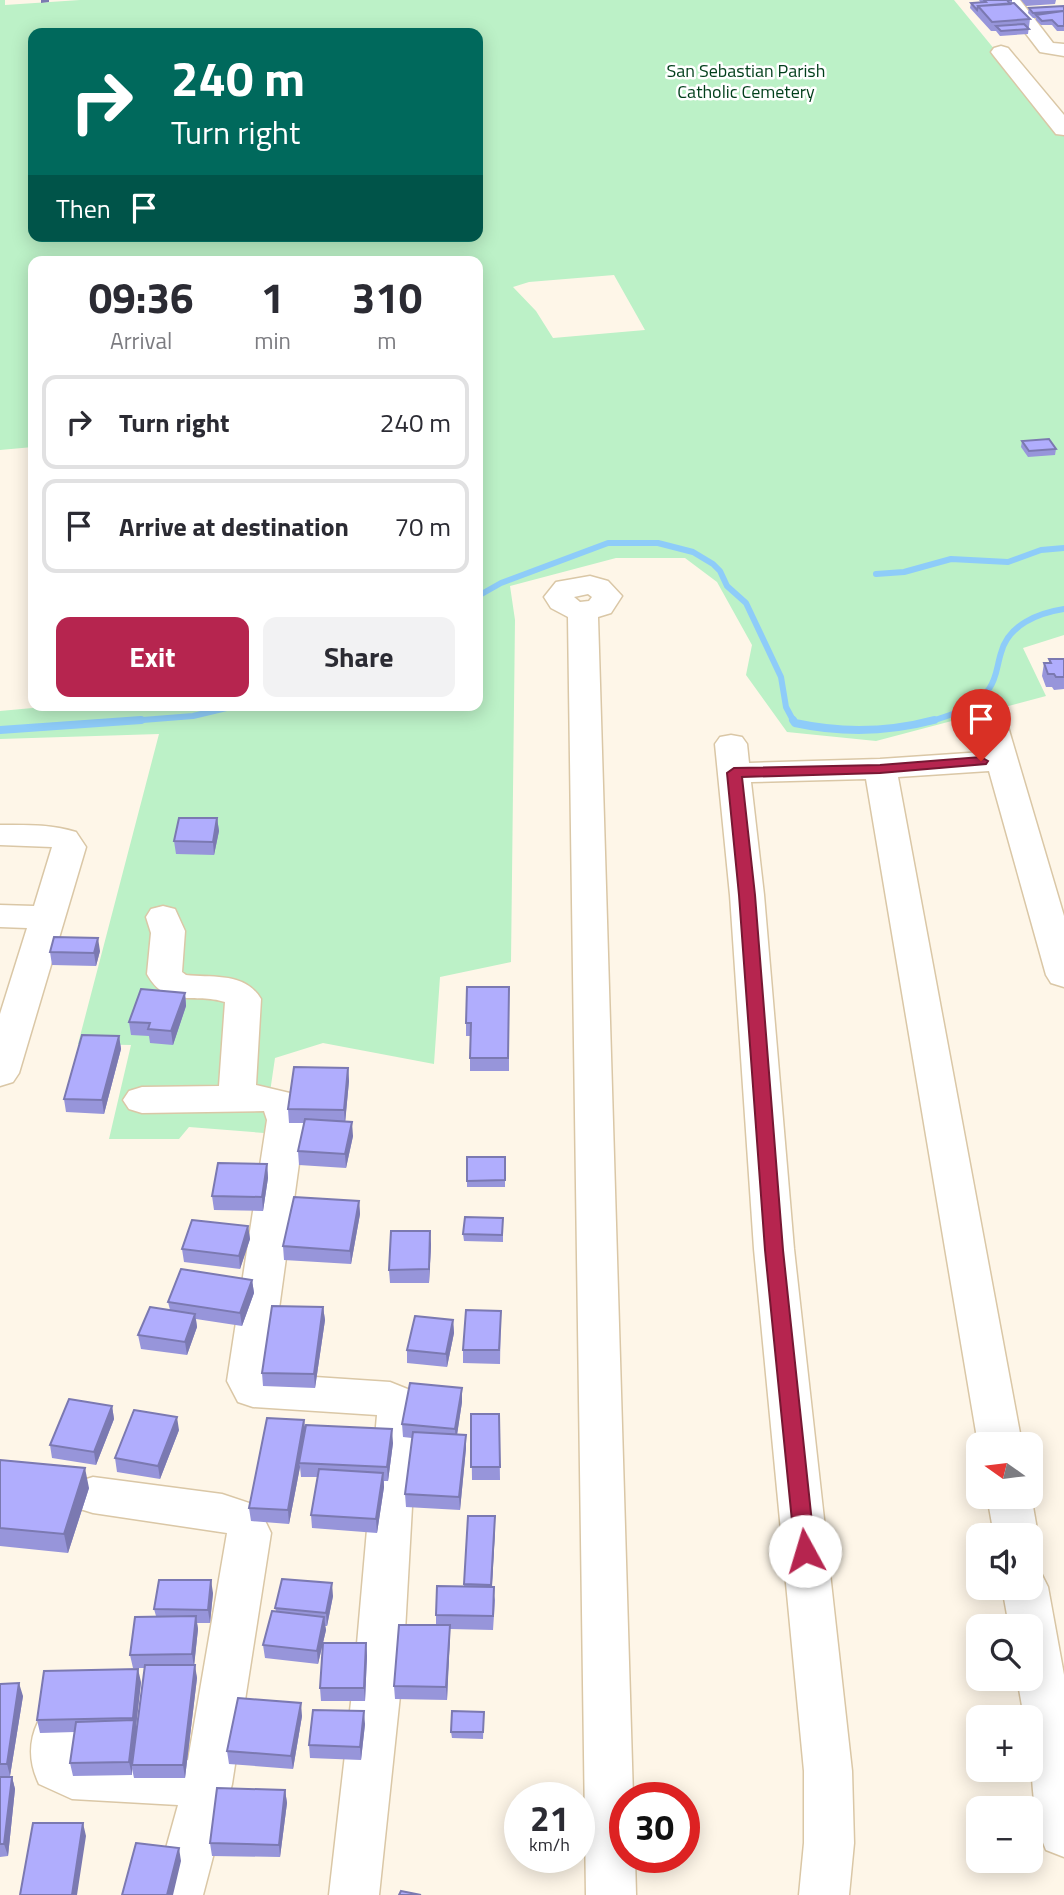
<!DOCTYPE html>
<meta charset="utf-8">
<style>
body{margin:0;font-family:"Titillium Web",sans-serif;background:#f2f2f3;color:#2b2b33;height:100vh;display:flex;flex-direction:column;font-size:26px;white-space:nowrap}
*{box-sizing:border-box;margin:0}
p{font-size:23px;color:#7c7c81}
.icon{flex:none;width:38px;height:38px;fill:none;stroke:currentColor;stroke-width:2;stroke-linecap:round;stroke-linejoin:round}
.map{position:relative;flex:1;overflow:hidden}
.side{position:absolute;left:28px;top:256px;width:455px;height:455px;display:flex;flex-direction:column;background:#fff;border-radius:14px;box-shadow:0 4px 18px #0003}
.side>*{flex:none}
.guide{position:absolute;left:28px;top:28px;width:455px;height:214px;border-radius:14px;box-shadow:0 4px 18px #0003;background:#00695c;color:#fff;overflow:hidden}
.needle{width:46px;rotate:284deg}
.tools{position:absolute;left:966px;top:1432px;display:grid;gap:14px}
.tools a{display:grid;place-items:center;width:77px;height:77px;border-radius:14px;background:#fff;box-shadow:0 4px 18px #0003;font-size:35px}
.speed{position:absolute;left:504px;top:1782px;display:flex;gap:14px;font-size:35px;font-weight:700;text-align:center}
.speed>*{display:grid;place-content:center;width:91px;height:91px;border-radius:50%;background:#fff;box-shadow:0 4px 18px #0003;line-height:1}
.speed small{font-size:18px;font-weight:400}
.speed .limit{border:10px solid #d22;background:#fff;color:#111}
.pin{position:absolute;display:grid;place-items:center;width:60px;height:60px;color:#fff;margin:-72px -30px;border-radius:50% 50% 50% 0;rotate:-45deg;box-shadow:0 0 7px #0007}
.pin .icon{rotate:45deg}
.me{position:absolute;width:77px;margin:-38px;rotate:354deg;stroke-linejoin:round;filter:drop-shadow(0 0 5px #0008)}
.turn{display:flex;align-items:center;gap:24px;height:147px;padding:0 28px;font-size:32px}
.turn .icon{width:91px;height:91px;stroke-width:2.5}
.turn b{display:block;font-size:49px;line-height:60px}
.then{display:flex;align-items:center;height:66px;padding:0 28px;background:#0003;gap:14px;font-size:26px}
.eta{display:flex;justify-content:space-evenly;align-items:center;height:119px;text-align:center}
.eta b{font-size:42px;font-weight:700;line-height:49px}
.cta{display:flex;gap:14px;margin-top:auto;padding:14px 28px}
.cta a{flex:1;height:80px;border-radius:14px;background:#b6254f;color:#fff;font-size:28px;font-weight:700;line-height:80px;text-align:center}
.cta a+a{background:#f2f2f3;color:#2b2b33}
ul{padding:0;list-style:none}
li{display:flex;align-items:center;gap:21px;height:94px;margin:0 14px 10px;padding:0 14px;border:4px solid #e1e1e2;border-radius:14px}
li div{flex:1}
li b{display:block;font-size:26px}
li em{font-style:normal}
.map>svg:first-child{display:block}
.green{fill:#bcf1c7;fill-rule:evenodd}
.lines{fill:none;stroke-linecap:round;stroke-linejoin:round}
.stream-far1{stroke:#8eccf9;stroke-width:6}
.stream{stroke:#8eccf9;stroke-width:8}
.minor-casing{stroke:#dac7a6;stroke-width:3}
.minor{fill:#fff;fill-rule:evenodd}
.wall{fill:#9795da}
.shaded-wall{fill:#7b79b1}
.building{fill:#b0adfd;stroke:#7b79b1;stroke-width:2}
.route{fill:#b6254f;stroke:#761833;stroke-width:2}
.labels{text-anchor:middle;stroke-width:5;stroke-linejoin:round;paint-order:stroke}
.far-park-label{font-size:18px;fill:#003e1a;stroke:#fff}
</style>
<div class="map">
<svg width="1064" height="1895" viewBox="0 0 1064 1895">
<rect width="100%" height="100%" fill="#fef6e8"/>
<path class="green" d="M0 0H5V5L80 0H954L1064 134V635L1023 648 1046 696 876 741 787 732 746 675 752 645 717 582 685 558H616L510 586 515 620 511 962 440 977 434 1064 323 1043 275 1058 264 1133 189 1127 179 1139H109L131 1045 78 1044 159 734 0 739V711L65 705H478V261H33V447L0 450ZM33 33H478V236H33ZM614 275 645 330 553 338 536 311 513 287 529 282Z"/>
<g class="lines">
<path class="stream-far1" d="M876 574 904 572 951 559 1008 562 1041 550 1064 548
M478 596 501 583 608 543H658L693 552 713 564 720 571 727 586 746 603 781 677 786 707 794 722
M117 722 193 716 239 705
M928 722C949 716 975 708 989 689 997 678 997 665 1001 653 1008 625 1038 613 1064 609"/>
<path class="stream" d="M793 720 795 723C841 733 889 732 934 720
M0 730 141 720"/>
<g class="minor-casing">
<path id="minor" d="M1000 0H1020L1053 43 1064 44V56L1040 52Z
M1001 46 1008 48 1064 115V135L1056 134 994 56 991 52 994 48Z
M590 576 608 581 622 596 611 613 598 617 633 1797H625V1857H635L636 1895H586L568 617 551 608 544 597 556 582ZM588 594 592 597 589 601 580 602 574 597Z
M990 711 1001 713 1006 720 1064 916V987L1051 983 1046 975 989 771 898 777 1022 1444H978L866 779 751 782 764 895 794 1249 852 1771 854 1843 849 1895H799L804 1843V1771L754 1249 730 895 715 744 720 737 731 735 742 737 747 744 749 763 880 759 983 752 974 720 979 713Z
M0 825C26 825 50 824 76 832L86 847 19 1073 13 1082 0 1086V1014L27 928 0 927V905L34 906 52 847 0 845Z
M163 906 175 909 185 931 182 972 186 975C213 978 245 972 261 999L256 1085 294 1094 305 1120 270 1374 390 1382 415 1392 421 1404 413 1489 403 1667 379 1895H329L355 1667 377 1415 253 1407 238 1402 227 1381 267 1120 264 1111 142 1113 129 1109 123 1100 129 1091 142 1087 219 1086 225 1002C194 992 167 1010 147 974L151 933 146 917 151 909Z
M93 1477 222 1494 258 1506 271 1533 232 1784 203 1895H153L178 1805 72 1799 39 1784C29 1763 28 1743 38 1722L55 1715 72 1722 79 1737 80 1755 188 1760 227 1533 93 1513 77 1508 71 1495 77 1482Z
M1031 1495 1038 1535 1032 1548 1031 1535H994L987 1496Z
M1031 1569 1041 1573 1048 1587 1064 1675V1857L1046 1850C1030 1813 1031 1758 1031 1717H1024L1017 1678H1031V1626H1009L1002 1587H1031Z"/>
</g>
<use href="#minor" class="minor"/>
</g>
<path class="wall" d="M979 0H1012V3L1030 19 1028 34 1000 36 996 31H991L970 8 971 3H981Z
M1021 0H1056L1055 4 1026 6Z
M1064 6V31H1057L1052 25H1041L1036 20V18H1033L1028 13 1029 8Z
M1022 441 1056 449 1055 455 1028 457 1021 447Z
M1049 659H1064V689L1054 690 1052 687H1046L1042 676 1044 663H1049Z
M217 818 219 831 214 855 176 854 174 841Z
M100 951 96 966 52 965 50 952Z
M509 987V1071H470V1036H466V1023Z
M185 993 186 1006 173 1045 150 1043 149 1036 131 1035 129 1022Z
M119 1036 121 1049 104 1114 66 1112 64 1099Z
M348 1068 349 1081 345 1122 353 1136 346 1168 299 1165 298 1151 304 1123H289L288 1109Z
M467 1157H505V1187H467Z
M267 1164 268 1178 263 1211 214 1210 212 1196Z
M359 1201 360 1214 351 1264 284 1260 283 1246Z
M503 1218V1242L464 1241 463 1234Z
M248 1226 250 1239 240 1269 184 1262 182 1249Z
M431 1244 429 1283H390L389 1270Z
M252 1280 254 1293 242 1326 196 1319 197 1327 187 1355 141 1349 138 1335 170 1310 168 1302Z
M323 1307 325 1320 315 1388 263 1386 262 1373Z
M501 1311 500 1364 463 1363V1350Z
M453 1320 454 1333 447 1367 407 1363V1350Z
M462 1402 457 1434 466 1435V1448L460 1510 406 1507 405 1494 412 1438 403 1437 402 1424Z
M112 1406 114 1419 96 1465 52 1458 50 1445Z
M471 1414H499L500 1480H472Z
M305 1428 393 1443 388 1481H384V1487L377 1533 312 1528 311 1515 318 1477H301L300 1467 289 1524 251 1521 249 1508Z
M179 1430 160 1479 117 1472 115 1458Z
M0 1460 89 1488 68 1553 0 1546Z
M468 1516 495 1530 492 1587 495 1600 493 1630 450 1629 447 1700 395 1699 394 1686 436 1625V1615L464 1586Z
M213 1593 210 1623H197L198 1629 194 1665 197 1678 185 1778H134L132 1769V1775L73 1776 70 1763 75 1732 40 1733 37 1720 141 1682 136 1727V1730L145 1668H133L130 1655 156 1616 154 1609Z
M333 1596 327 1626H325L326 1630 318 1664 265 1658 263 1645 276 1611 275 1608Z
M366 1643 367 1656 365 1701H321L320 1688Z
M0 1684 23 1696 10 1776 0 1777Z
M484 1712 483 1739 452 1738 451 1732Z
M302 1716 293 1769 229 1764 227 1751Z
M365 1724 361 1760 310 1758 309 1745Z
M0 1777H12L15 1789 8 1856 0 1857Z
M285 1790 287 1803 280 1857 212 1856 210 1843Z"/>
<path class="shaded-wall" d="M41 0H49V2L41 3Z
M217 818 219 831 214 855 213 842Z
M98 938 100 951 96 966 94 953Z
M185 993 186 1006 173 1045 171 1031Z
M119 1036 121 1049 104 1114 102 1100Z
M348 1068 349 1081 345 1124 344 1110Z
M352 1122 353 1136 346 1168 345 1154Z
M267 1164 268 1178 263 1211 262 1197Z
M359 1201 360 1214 351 1264 350 1251Z
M248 1226 250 1239 240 1269 239 1256Z
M430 1231 431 1244 429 1283V1269Z
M252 1280 254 1293 242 1326 240 1313Z
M323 1307 325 1320 315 1388 314 1374Z
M195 1314 197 1327 187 1355 185 1342Z
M453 1320 454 1333 447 1367 446 1354Z
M462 1388V1402L456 1442 455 1429Z
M112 1406 114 1419 96 1465 94 1452Z
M177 1417 179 1430 160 1479 158 1466Z
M304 1420 306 1434 299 1463 300 1467 289 1524 288 1510Z
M392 1429 393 1443 388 1481 387 1467Z
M466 1435V1448L460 1510 459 1497Z
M85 1468 89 1488 68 1553 64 1534Z
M383 1473 384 1487 377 1533 376 1519Z
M495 1516V1530L491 1598V1585Z
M211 1580 213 1593 210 1623 208 1610Z
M332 1583 333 1596 327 1626 326 1613Z
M196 1616 198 1629 194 1667 192 1654Z
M324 1617 326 1630 318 1664 317 1651Z
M450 1625V1638L447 1700 446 1687Z
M366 1643 367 1656 365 1701 364 1688Z
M195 1665 197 1678 185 1778 183 1765Z
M138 1669 141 1682 136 1727 137 1733 132 1765V1775L129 1762 134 1724 133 1718Z
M19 1683 23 1696 10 1776 7 1764Z
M301 1703 302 1716 293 1769 291 1756Z
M364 1711 365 1724 361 1760 360 1747Z
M12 1777 15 1789 8 1856 4 1844Z
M285 1790 287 1803 280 1857 279 1845Z
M83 1823 86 1836 77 1895H72Z
M179 1848 181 1861 173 1895H167Z"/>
<path class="building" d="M984 0H1012H1007L1010 4 978 6 977 10 971 3 986 2Z
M1014 3 1030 19 992 22 978 6Z
M1064 6V26H1058L1052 20 1042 21 1036 15 1063 11 1033 13 1029 8Z
M1024 24 1029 29 1001 31 996 26Z
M1049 439 1056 449 1029 451 1022 441Z
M1049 659H1064V677H1056L1054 674H1048L1044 663H1051Z
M179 818H217L213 842 174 841Z
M54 937 98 938 94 953 50 952Z
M467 987H509L508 1058H470L471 1023H466Z
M141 989 185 993 171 1031 148 1029 150 1023 129 1022Z
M82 1035 119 1036 102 1100 64 1099Z
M294 1067 348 1068 344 1110 288 1109Z
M305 1119 352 1122 345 1154 298 1151Z
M467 1157H505V1180L467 1181Z
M218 1163 267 1164 262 1197 212 1196Z
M294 1197 359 1201 350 1251 283 1246Z
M465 1217 503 1218 502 1235 463 1234Z
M192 1220 248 1226 239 1256 182 1249Z
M391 1231H430L429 1269 389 1270Z
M181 1269 252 1280 240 1313 168 1302Z
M272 1306 323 1307 314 1374 262 1373Z
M150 1307 195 1314 185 1342 138 1335Z
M466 1310 501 1311 499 1350H463Z
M415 1316 453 1320 446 1354 407 1350Z
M410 1383 462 1388 455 1429 402 1424Z
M69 1399 112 1406 94 1452 50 1445Z
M134 1410 177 1417 158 1466 115 1458Z
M471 1414H499L500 1467H471Z
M267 1418 304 1420 288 1510 249 1508Z
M306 1425 392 1429 387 1467 299 1463Z
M413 1432 466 1435 459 1497 405 1494Z
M0 1460 85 1468 64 1534 0 1528Z
M319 1469 383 1473 376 1519 311 1515Z
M468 1516H495L491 1585 464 1584Z
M282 1579 332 1583 326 1613 275 1608Z
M159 1580H211L208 1610 154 1609Z
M437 1586 494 1587 493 1616 436 1615Z
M272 1611 324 1617 317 1651 263 1645Z
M196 1616 192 1654 130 1655 135 1617Z
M399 1625H450L446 1687 394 1686Z
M323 1643H366L364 1688H320Z
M145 1665H195L183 1765H132Z
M138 1669 133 1718 37 1720 44 1671Z
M19 1683 7 1764H0V1684Z
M238 1698 301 1703 291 1756 227 1751Z
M313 1710 364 1711 360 1747 309 1745Z
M452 1711 484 1712 483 1732H451Z
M134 1720 129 1762 70 1763 76 1722Z
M0 1777H12L4 1844H0Z
M217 1788 285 1790 279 1845 210 1843Z
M33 1823H83L72 1895H20Z
M136 1843 179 1848 167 1895H122Z
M401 1891 421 1895H399Z"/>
<path class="route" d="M981 757 988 761 986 764 880 773 742 777 755 895 783 1250 815 1551 812 1558 805 1560 798 1558 795 1551 765 1250 739 895 727 773 734 768 880 765Z"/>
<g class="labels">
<g class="far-park-label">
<text x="746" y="77">San Sebastian Parish<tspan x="746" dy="21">Catholic Cemetery</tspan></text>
</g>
</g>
</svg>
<div class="tools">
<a><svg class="needle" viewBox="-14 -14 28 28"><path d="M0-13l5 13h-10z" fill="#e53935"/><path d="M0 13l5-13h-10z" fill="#7c7c81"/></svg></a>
<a><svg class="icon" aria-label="sound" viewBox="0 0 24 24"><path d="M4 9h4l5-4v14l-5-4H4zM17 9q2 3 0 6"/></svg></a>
<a><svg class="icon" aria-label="search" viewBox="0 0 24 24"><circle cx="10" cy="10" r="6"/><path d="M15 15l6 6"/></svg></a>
<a>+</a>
<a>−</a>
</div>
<div class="speed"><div>21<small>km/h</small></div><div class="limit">30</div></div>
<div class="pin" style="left:981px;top:761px;background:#d93025"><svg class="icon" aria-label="arrive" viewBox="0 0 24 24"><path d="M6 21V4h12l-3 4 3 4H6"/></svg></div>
<svg class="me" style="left:805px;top:1551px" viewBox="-20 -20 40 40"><circle r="19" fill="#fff"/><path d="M0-13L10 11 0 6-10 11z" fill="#b6254f"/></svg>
<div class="guide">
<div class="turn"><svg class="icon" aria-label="right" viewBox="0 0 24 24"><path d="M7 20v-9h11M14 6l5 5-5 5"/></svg><div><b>240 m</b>Turn right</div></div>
<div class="then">Then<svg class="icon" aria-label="arrive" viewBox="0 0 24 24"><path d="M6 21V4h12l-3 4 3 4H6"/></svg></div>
</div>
<section class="side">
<div class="eta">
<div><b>09:36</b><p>Arrival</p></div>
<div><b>1</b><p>min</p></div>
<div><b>310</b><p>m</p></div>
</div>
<ul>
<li><svg class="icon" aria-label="right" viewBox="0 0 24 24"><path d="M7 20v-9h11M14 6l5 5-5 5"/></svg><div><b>Turn right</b></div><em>240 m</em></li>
<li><svg class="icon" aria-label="arrive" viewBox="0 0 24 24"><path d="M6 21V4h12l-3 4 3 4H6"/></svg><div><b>Arrive at destination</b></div><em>70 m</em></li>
</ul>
<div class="cta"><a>Exit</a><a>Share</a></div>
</section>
</div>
